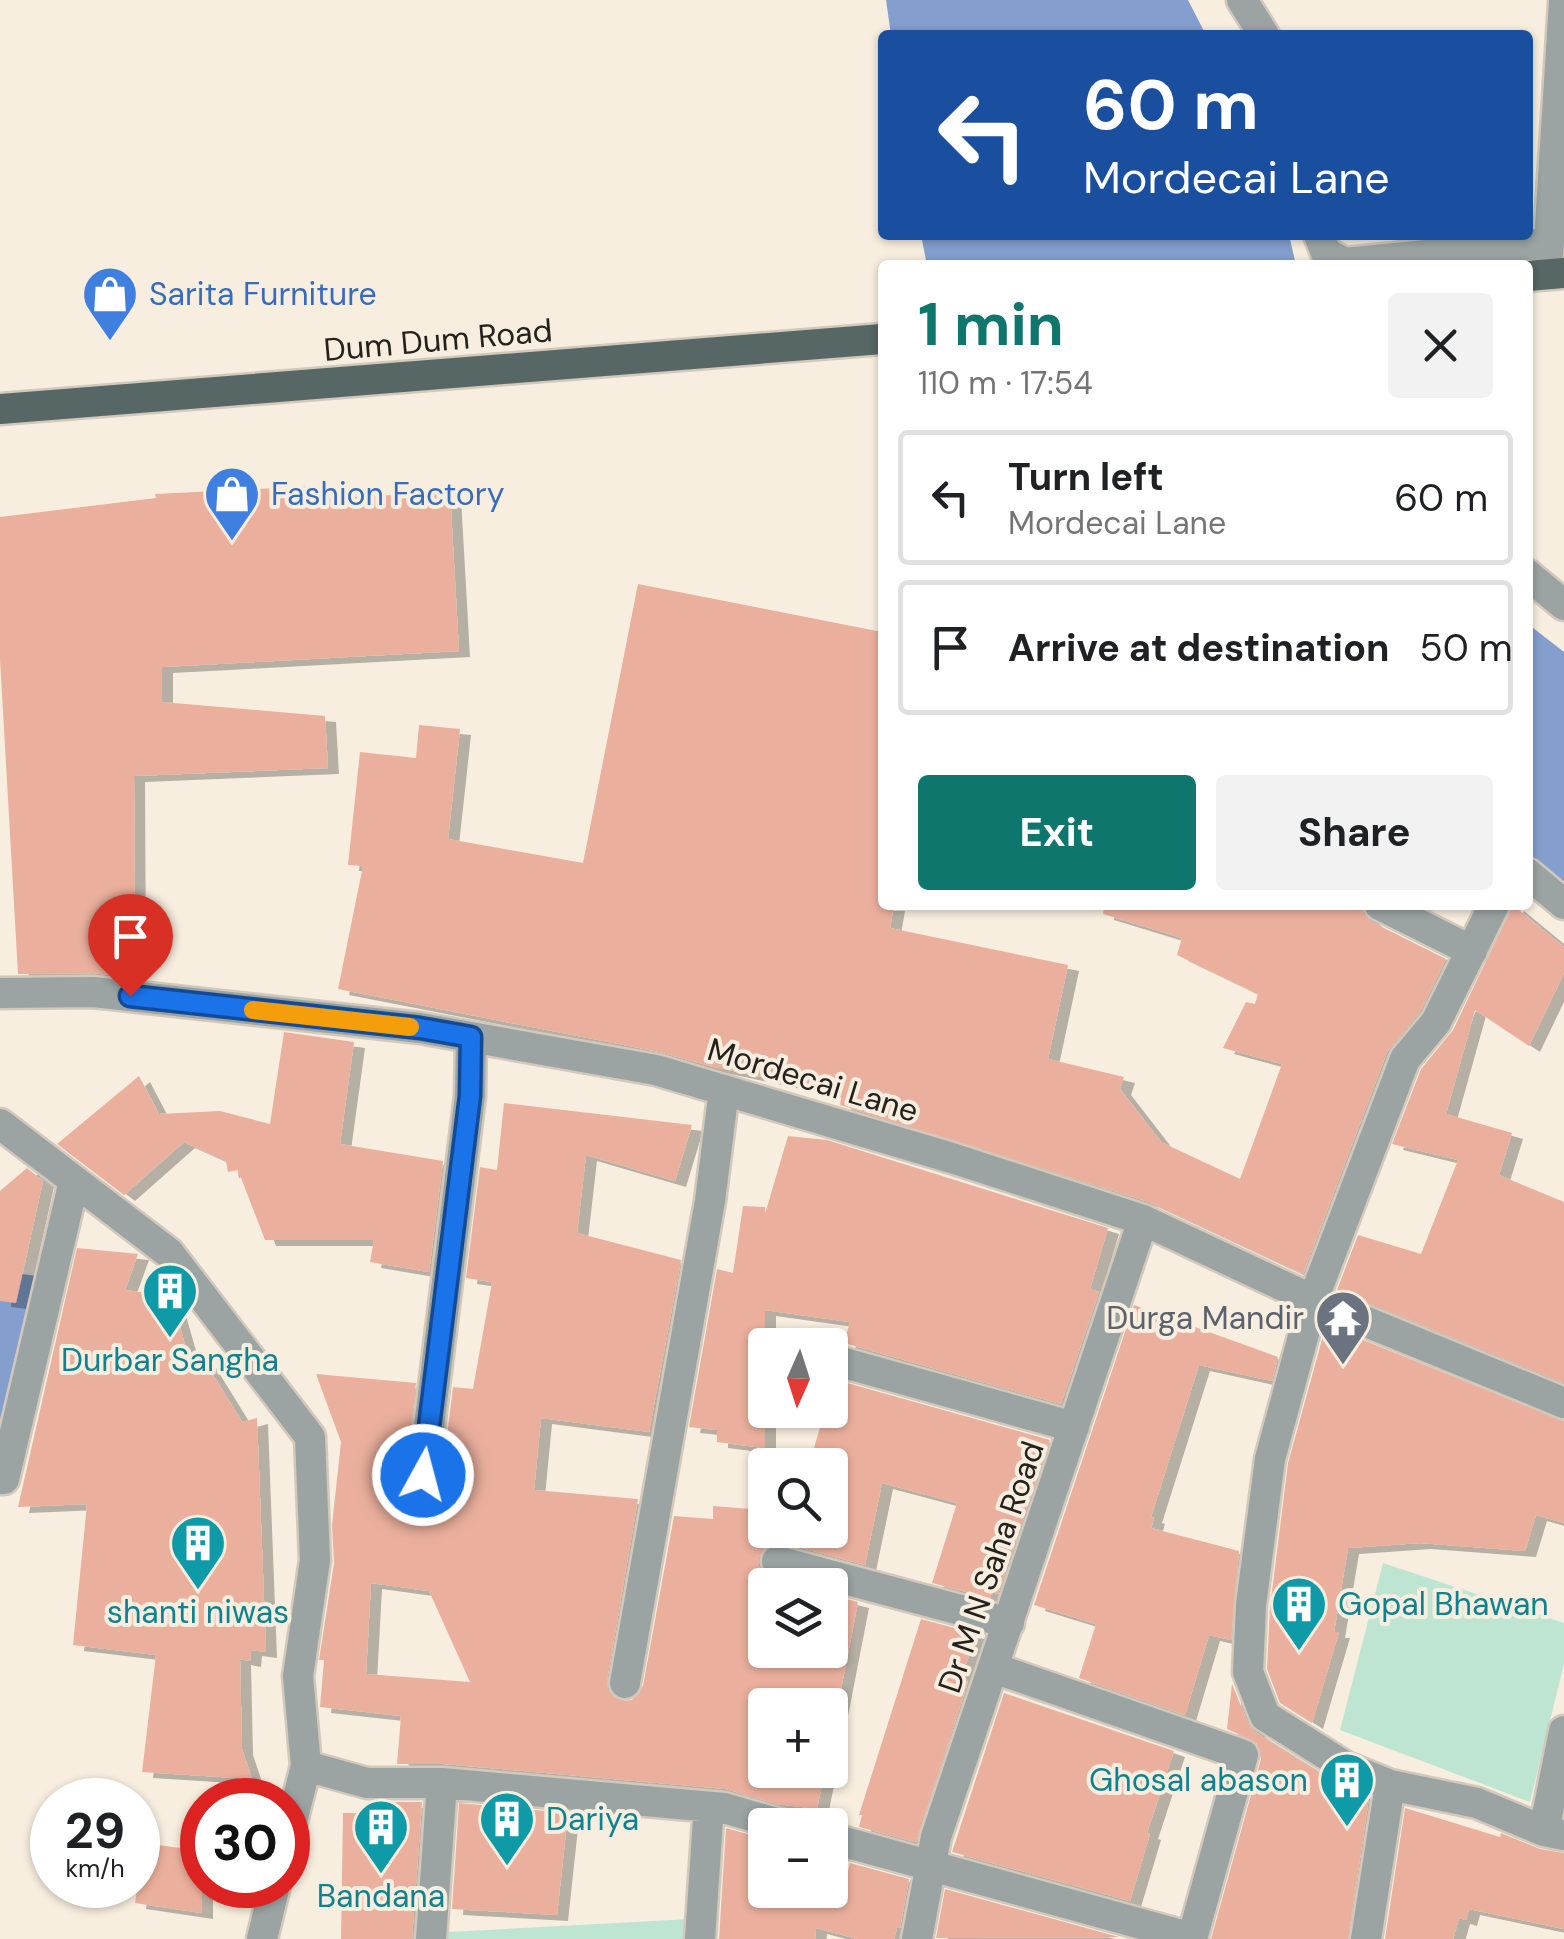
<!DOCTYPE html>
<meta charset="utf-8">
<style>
body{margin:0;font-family:"DM Sans",sans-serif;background:#f2f2f2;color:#202124;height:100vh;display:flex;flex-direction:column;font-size:38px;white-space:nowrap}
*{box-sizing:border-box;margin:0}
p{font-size:32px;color:#757577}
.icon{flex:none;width:55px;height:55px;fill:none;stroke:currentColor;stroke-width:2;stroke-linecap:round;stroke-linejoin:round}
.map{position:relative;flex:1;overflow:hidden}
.details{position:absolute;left:878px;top:260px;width:655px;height:650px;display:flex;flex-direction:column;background:#fff;border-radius:10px;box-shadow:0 2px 8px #0004}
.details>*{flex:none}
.top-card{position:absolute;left:878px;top:30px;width:655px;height:210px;border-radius:10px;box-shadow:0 2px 8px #0004;background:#1a4fa0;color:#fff;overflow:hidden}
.needle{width:65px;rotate:183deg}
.tools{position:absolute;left:748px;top:1328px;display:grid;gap:20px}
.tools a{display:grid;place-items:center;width:100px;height:100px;border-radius:10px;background:#fff;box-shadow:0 2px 8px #0004;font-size:50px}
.speed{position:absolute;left:30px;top:1778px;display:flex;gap:20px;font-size:50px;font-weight:700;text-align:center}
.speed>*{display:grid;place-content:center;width:130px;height:130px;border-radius:50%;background:#fff;box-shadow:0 2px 8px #0004;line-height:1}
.speed small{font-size:25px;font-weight:400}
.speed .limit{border:15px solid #d22;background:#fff;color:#111}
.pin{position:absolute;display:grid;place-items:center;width:85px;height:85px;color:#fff;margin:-102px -42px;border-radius:50% 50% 50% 0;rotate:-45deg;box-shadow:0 0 10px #0007}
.pin .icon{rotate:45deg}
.me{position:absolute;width:110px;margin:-55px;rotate:7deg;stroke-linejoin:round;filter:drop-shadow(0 0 8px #0008)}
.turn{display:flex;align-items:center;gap:35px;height:210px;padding:0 40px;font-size:45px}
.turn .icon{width:130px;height:130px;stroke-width:2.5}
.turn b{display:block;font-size:70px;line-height:85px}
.round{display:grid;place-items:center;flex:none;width:105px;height:105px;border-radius:10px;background:#f2f2f2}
.summary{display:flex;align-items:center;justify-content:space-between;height:170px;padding:0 40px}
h1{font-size:60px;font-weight:700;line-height:75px;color:#0f766e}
.action{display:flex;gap:20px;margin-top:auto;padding:20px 40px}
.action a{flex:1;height:115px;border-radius:10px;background:#0f766e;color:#fff;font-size:40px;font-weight:700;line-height:115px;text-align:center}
.action a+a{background:#f2f2f2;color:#202124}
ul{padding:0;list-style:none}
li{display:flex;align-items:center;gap:30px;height:135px;margin:0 20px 15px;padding:0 20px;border:5px solid #e0e0e0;border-radius:10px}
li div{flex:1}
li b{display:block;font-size:38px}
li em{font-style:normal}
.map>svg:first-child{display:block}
.green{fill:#bde5d2}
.water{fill:#849fcd}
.building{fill:#ebb09d;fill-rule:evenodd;filter:url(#shadow)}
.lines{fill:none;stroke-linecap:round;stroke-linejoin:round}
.minor-casing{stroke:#d2c9bc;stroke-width:35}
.major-casing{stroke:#d2c9bc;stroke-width:35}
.minor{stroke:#9ba4a3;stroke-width:30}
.major{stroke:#576765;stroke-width:30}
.route-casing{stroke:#114b97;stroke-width:25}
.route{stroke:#1a73e8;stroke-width:18}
.slow{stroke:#f59e0b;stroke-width:18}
.labels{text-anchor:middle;stroke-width:8;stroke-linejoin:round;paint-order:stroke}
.shop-label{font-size:32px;fill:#366cbe;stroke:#f8eedf;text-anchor:start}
.street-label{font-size:32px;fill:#25211c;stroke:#f8eedf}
.worship-label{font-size:32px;fill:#5b616d;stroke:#f8eedf;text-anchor:end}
.culture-label{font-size:32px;fill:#0d838f;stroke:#f8eedf}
</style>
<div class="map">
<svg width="1564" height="1939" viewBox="0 0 1564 1939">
<defs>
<filter id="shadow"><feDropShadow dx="11" dy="6" stdDeviation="0" flood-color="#0004"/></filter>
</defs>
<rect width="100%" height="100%" fill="#f8eedf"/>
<path class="green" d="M1383 1563 1564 1623V1664L1530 1802 1340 1730Z
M691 1919 689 1939H448L449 1932Z"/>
<path class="water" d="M886 0H1188L1206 35H891Z
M921 235H1289L1296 265H927Z
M1528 624 1564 652V891L1528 861Z
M0 1271 37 1276 0 1423Z"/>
<path class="building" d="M315 486 316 499 450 492 459 651 162 667V702L325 716 328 768 134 776 135 978 93 973 18 974 0 659V517L156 498 155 494Z
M638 584 882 632V905H894L890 928 1068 965 1048 1059 1124 1077 1120 1089 1161 1142 1240 1179 1282 1064 1223 1048 1246 1002 1255 1004 1258 994 1177 955 1182 938 1103 914 1104 905H1361L1364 914 1372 922 1446 959 1420 1012 1387 1052 1303 1274 1149 1202 840 1105 842 1094 710 1066 660 1052 338 989 363 866 348 865 360 752 416 758 419 725 460 729 448 839 583 863Z
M1513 905 1564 947V973L1529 1046 1475 1010 1446 1114 1512 1133 1499 1175 1564 1202V1383L1337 1290 1358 1235 1421 1254 1458 1160 1392 1144 1421 1069 1453 1030Z
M284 1032 354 1042 340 1144 443 1161 429 1272 370 1262 374 1240H265L238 1170 228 1172 226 1161 184 1142 124 1195 57 1144 139 1076 159 1114 220 1111 270 1124Z
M504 1103 692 1125 675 1181 586 1155 577 1233 681 1260 649 1432 541 1418 534 1490 638 1499 607 1680 608 1690 621 1701 632 1700 643 1686 674 1516 713 1519V1506L765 1510V1547L759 1557V1567L765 1575V1650H830V1595L858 1602 830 1746V1705H765V1770H825L817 1809 777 1804 726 1789 444 1764H397L401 1716 320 1707 324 1660H319L334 1563 332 1525 341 1442 316 1374 416 1383 405 1481 411 1489 420 1493 437 1487 442 1477 453 1387 473 1389 492 1282 466 1278 480 1167 497 1170ZM371 1583 429 1591 470 1682 366 1674Z
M788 1136 827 1140 1108 1228 1090 1289 1099 1292 1061 1404 844 1343 850 1322 765 1310V1448L717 1442V1430L689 1427 717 1269 733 1273 743 1206 765 1207V1214Z
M27 1168 43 1181 16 1303 0 1301V1191Z
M77 1248 138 1254 125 1290 171 1296 190 1362H205L242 1422 257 1418 266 1652 251 1650 250 1661 240 1659 242 1749 252 1779 142 1772 156 1655 73 1645 87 1504 18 1507Z
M1134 1305 1278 1357 1272 1381 1199 1365 1151 1517 1154 1518 1151 1528 1239 1551 1231 1640 1209 1635 1185 1715 1079 1678 1096 1624 1034 1605Z
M1326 1325 1564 1421V1523L1536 1515 1525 1551 1420 1543 1348 1548 1334 1632H1339L1312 1723 1280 1703 1267 1669 1270 1607 1288 1463Z
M833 1379 1050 1440 998 1594 992 1592 990 1598 932 1583 957 1503 882 1483 865 1565 787 1544 791 1530H830V1516L837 1517 843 1459 812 1455 825 1410H830Z
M921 1619 977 1634 960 1680 968 1682 916 1842 859 1827 862 1815H859Z
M1232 1684 1248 1723 1255 1732 1336 1783 1369 1797 1348 1939H1211L1261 1759 1256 1742 1227 1729Z
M1004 1693 1174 1751 1147 1833 1150 1834 1130 1901 952 1852Z
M394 1802H422L412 1939H341L343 1813H393Z
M459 1803 568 1813 557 1915 452 1909Z
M1405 1808 1500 1837 1501 1833 1540 1849 1564 1853V1929L1469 1909 1466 1920 1459 1918 1453 1939H1385Z
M726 1828 765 1839V1893L841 1899 850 1863 909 1879 900 1928H897L894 1939H858L816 1928 815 1939H719Z
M144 1843 202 1851V1913L135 1903Z
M945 1889 1119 1937 936 1938Z"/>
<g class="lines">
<g class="minor-casing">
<path id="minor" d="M1242 0 1264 35
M1319 235 1326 253 1345 263 1548 243
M1547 274 1564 2
M1528 575 1564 605
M1528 874 1564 904
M1380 905 1472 951
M1494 905 1436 1022 1405 1059 1313 1300 1270 1459 1251 1605 1248 1672 1265 1716 1346 1767 1390 1785 1477 1803 1544 1831 1564 1835
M0 993 93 992 420 1028 656 1070 955 1159 1143 1220 1313 1300 1564 1403
M0 1124 169 1253 310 1437 315 1560 298 1676 306 1766 367 1783H442
M830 1359 1074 1427
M423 1475 470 1096 471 1037
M0 1479H4L74 1181
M777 1561 1009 1623
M994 1668 1243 1755 1192 1939
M625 1683 710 1201 724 1090
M1544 1831 1564 1731
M288 1837 306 1766
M830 1838 1192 1938
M262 1939 275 1885
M431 1939 442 1783 724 1808 783 1825
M700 1939 708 1819 703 1808
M917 1939 936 1837 1143 1220
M1366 1939 1390 1785"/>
</g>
<g class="major-casing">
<path id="major" d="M1528 276 1564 273
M0 409 882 339"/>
</g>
<use href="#minor" class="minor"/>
<use href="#major" class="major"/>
</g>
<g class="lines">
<g class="route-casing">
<path id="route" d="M130 996 420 1028 471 1037 470 1096 423 1475"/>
</g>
<use href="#route" class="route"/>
<path class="slow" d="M253 1010 410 1027"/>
</g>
<defs>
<g id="shop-pin" transform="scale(2.875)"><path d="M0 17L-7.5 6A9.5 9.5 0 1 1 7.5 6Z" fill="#3f7fe0" stroke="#f8eedf"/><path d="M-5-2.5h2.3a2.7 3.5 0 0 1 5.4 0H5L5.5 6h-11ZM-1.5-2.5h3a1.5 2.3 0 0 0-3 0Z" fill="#fff"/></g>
<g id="building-pin" transform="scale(2.875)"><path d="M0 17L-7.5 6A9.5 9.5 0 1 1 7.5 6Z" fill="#0f9aa8" stroke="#f8eedf"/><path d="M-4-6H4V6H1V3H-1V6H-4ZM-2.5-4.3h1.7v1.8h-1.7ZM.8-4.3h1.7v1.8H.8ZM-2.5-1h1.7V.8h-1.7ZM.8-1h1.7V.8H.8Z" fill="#fff"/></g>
<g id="temple-pin" transform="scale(2.875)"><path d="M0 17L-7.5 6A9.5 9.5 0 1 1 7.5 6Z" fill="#6b7280" stroke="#f8eedf"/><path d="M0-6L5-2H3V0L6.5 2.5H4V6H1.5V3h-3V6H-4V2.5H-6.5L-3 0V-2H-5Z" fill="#fff"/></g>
</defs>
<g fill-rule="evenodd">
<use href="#shop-pin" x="110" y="294"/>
<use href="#shop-pin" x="232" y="494"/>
<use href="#building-pin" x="170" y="1291"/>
<use href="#temple-pin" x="1343" y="1318"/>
<use href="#building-pin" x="198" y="1543"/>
<use href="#building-pin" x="1299" y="1604"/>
<use href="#building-pin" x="1347" y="1780"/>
<use href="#building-pin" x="507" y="1819"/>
<use href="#building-pin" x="381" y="1827"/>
</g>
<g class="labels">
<g class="shop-label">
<text x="149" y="305">Sarita Furniture</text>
<text x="271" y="505">Fashion Factory</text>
</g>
<g class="street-label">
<text transform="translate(438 340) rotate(-5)" y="11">Dum Dum Road</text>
<text transform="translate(813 1080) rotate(17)" y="11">Mordecai Lane</text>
<text transform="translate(991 1567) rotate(-71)" y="11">Dr M N Saha Road</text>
</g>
<g class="worship-label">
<text x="1304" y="1329">Durga Mandir</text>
</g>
<g class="culture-label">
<text x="170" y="1371">Durbar Sangha</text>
<text x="1338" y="1615" text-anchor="start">Gopal Bhawan</text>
<text x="198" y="1623">shanti niwas</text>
<text x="1308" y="1791" text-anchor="end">Ghosal abason</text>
<text x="546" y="1830" text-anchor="start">Dariya</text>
<text x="381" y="1907">Bandana</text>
</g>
</g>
</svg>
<div class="tools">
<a><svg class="needle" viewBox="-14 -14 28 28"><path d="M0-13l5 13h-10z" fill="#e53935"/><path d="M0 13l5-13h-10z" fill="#757577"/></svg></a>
<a><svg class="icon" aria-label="search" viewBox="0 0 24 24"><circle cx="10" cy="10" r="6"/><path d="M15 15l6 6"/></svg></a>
<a><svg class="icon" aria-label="layers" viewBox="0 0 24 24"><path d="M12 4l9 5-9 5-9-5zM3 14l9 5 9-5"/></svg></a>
<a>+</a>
<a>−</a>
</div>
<div class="speed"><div>29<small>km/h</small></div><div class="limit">30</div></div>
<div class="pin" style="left:130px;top:996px;background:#d93025"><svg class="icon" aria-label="arrive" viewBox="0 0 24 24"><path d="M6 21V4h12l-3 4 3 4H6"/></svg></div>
<svg class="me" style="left:423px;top:1475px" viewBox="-20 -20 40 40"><circle r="17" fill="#1a73e8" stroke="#fff" stroke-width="3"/><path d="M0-11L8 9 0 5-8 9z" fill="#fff"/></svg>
<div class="top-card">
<div class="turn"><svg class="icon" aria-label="left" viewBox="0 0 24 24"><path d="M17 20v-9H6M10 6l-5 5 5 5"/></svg><div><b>60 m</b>Mordecai Lane</div></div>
</div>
<section class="details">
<div class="summary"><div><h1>1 min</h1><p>110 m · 17:54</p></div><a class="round"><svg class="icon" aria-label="close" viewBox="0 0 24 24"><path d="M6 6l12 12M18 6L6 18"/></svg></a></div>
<ul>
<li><svg class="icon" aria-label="left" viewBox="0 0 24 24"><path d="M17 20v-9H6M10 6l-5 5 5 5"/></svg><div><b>Turn left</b><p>Mordecai Lane</p></div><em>60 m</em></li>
<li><svg class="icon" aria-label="arrive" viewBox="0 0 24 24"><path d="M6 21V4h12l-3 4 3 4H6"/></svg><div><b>Arrive at destination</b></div><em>50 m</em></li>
</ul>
<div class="action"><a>Exit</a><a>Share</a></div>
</section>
</div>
